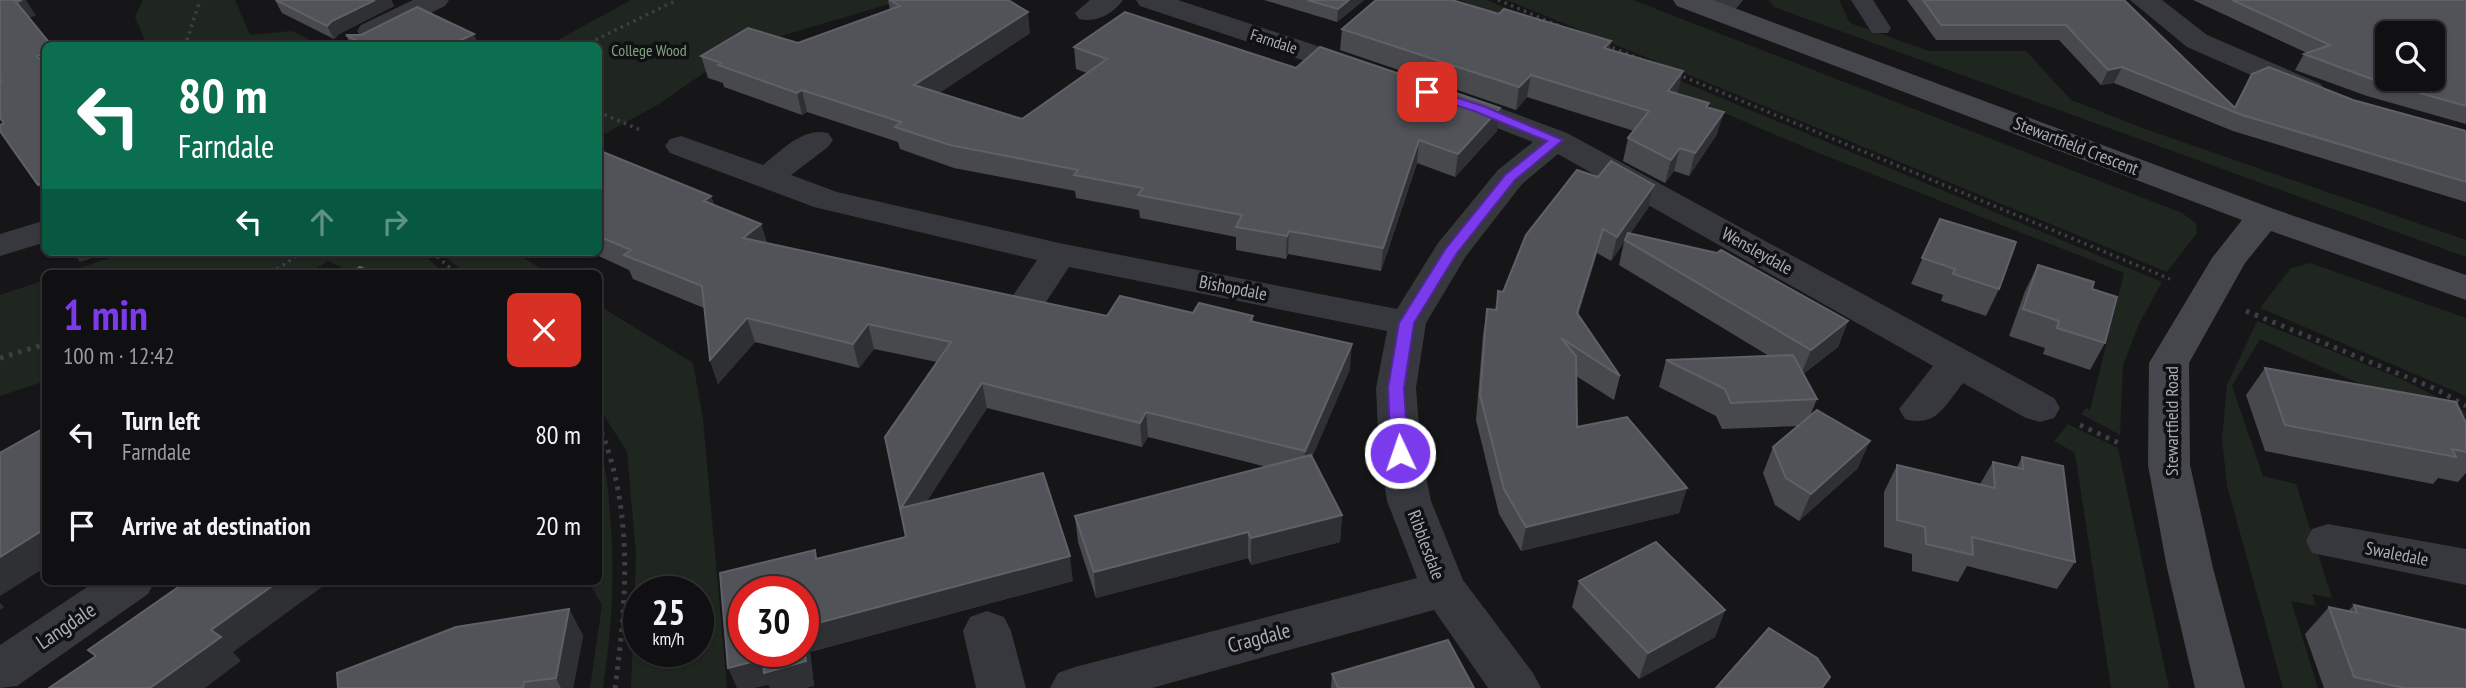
<!DOCTYPE html>
<meta charset="utf-8">
<style>
body{margin:0;font-family:"PT Sans Narrow",sans-serif;background:#1e1e20;color:#f1f3f6;height:100vh;display:flex;flex-direction:column;font-size:26px;white-space:nowrap}
*{box-sizing:border-box;margin:0}
p{font-size:23px;color:#9c9d9f}
.icon{flex:none;width:38px;height:38px;fill:none;stroke:currentColor;stroke-width:2;stroke-linecap:round;stroke-linejoin:round}
.map{position:relative;flex:1;overflow:hidden}
.panel{position:absolute;left:42px;top:270px;width:560px;height:315px;display:flex;flex-direction:column;background:#101012;border-radius:10px;box-shadow:0 2px 5px #0004,0 0 0 2px #303032}
.panel>*{flex:none}
.top-card{position:absolute;left:42px;top:42px;width:560px;height:214px;border-radius:10px;box-shadow:0 2px 5px #0004,0 0 0 2px #303032;background:#0b6e4f;color:#fff;overflow:hidden}
.controls{position:absolute;left:2375px;top:21px;display:grid;gap:14px}
.controls a{display:grid;place-items:center;width:70px;height:70px;border-radius:10px;background:#101012;box-shadow:0 2px 5px #0004,0 0 0 2px #303032;font-size:35px}
.speed{position:absolute;left:623px;top:576px;display:flex;gap:14px;font-size:35px;font-weight:700;text-align:center}
.speed>*{display:grid;place-content:center;width:91px;height:91px;border-radius:50%;background:#101012;box-shadow:0 2px 5px #0004,0 0 0 2px #303032;line-height:1}
.speed small{font-size:18px;font-weight:400}
.speed .limit{border:10px solid #d22;background:#fff;color:#111}
.pin{position:absolute;display:grid;place-items:center;width:60px;height:60px;color:#fff;margin:-30px;border-radius:14px;box-shadow:0 4px 10px #0006}
.me{position:absolute;width:77px;margin:-38px;rotate:357deg;stroke-linejoin:round;filter:drop-shadow(0 0 5px #0008)}
.turn{display:flex;align-items:center;gap:24px;height:147px;padding:0 21px;font-size:32px}
.turn .icon{width:91px;height:91px;stroke-width:2.5}
.turn b{display:block;font-size:49px;line-height:60px}
.lanes{display:flex;align-items:center;height:66px;padding:0 21px;background:#0003;justify-content:center;gap:35px;direction:ltr}
.lanes .off{opacity:.35}
.round{display:grid;place-items:center;flex:none;width:74px;height:74px;border-radius:10px;background:#1e1e20}
.headline{display:flex;align-items:center;justify-content:space-between;height:119px;padding:0 21px}
h1{font-size:42px;font-weight:600;line-height:52px;color:#7c3aed}
ul{padding:0;list-style:none}
li{display:flex;align-items:center;gap:21px;height:91px;padding:0 21px}
li div{flex:1}
li b{display:block;font-size:26px}
li em{font-style:normal}
.map>svg:first-child{display:block}
.green{fill:#1e261f;fill-rule:evenodd}
.lines{fill:none;stroke-linecap:round;stroke-linejoin:round}
.path-far1{stroke:#3d3f44;stroke-width:3.5;stroke-dasharray:2.5 4.5;stroke-linecap:butt}
.path{stroke:#3d3f44;stroke-width:5;stroke-dasharray:3.5 6;stroke-linecap:butt}
.lane{fill:#37383d;fill-rule:evenodd}
.street{fill:#37383d;fill-rule:evenodd}
.secondary{fill:#45474d;fill-rule:evenodd}
.wall{fill:#47494d}
.shaded-wall{fill:#2f3033}
.building{fill:#525359;stroke:#5f6168;stroke-width:2;fill-rule:evenodd}
.route{fill:#7c3aed;stroke:#51269a;stroke-width:2}
.labels{text-anchor:middle;stroke-width:7;stroke-linejoin:round;paint-order:stroke}
.far-street-label{font-size:16px;fill:#a8adb8;stroke:#111113}
.far-park-label{font-size:16px;fill:#7fa381;stroke:#111113}
.street-label{font-size:18px;fill:#a8adb8;stroke:#111113}
.near-street-label{font-size:21px;fill:#a8adb8;stroke:#111113}
</style>
<div class="map">
<svg width="2466" height="688" viewBox="0 0 2466 688">
<rect width="100%" height="100%" fill="#161618"/>
<path class="green" d="M143 0H235L250 35 292 31 320 45H147L135 17Z
M631 0H903L740 48 659 104 599 137 598 46H547Z
M1460 0H1487L2162 282 2139 324 2123 365 2120 435 2081 414 2086 408 2090 410 2124 273 1816 152Z
M1507 0H1633L2182 213 2196 223 2197 233 2167 272Z
M1768 0H1839L1850 23 1929 51H2026L2071 100 2148 130 2466 240V257L1774 7Z
M127 252H421L444 273H354L328 261 309 273H65Z
M440 252H514L548 273H465Z
M2310 263 2466 318V396L2260 308 2291 268Z
M45 280V381L0 396V295Z
M598 305 693 363 703 419 727 688H631L636 554 631 498 627 451 599 408ZM639 592H698V651H639Z
M2257 321 2402 379 2466 412V436L2450 424 2260 339 2232 386 2263 476 2296 484 2332 598 2312 594 2316 606 2291 601 2318 688H2283L2227 486 2222 439 2227 385Z
M2068 424 2118 448 2169 688H2111L2075 453 2054 441Z
M599 446C607 467 608 492 610 515 615 576 612 627 603 688H590L602 605 588 581H598Z"/>
<g class="lines">
<path class="path-far1" d="M1498 0 1562 27
M1606 45 1643 60
M191 46 187 40 200 0
M583 46 677 0
M1677 74 2170 279
M598 112 643 131
M432 252 456 273
M271 273 303 252"/>
<path class="path" d="M2246 311 2436 389 2466 406
M0 358 46 344
M598 423C634 508 627 598 615 688
M2080 425 2123 445"/>
<path class="lane" d="M1851 0H1873L1891 28 1888 33H1872Z"/>
<path class="street" d="M413 0H449L445 6 381 37 371 40 361 37 357 31 361 25Z
M1090 0H1123C1113 14 1096 23 1079 19L1075 13Z
M1136 0H1178L1375 65 1379 71 1375 77 1364 80 1353 77 1140 6Z
M1713 0H1743C1733 14 1725 21 1708 17L1704 11Z
M2130 0H2162L2207 35 2321 84 2325 90 2321 96 2310 99 2299 96 2187 47Z
M1451 90 1567 133 2054 398 2060 408 2054 418 2040 422 2026 418 1963 383C1945 405 1937 428 1905 419L1899 409 1933 366 1558 154 1522 184 1466 256 1426 323 1416 388 1421 453 1431 501 1463 580 1533 673 1541 688H1488L1434 610 1152 688H1050L1058 673 1075 667 1417 578 1387 501 1379 453 1376 388 1387 331 1069 267 1044 305 1031 309 1018 305 1012 297 1037 260 814 207 670 153 665 146 670 139 681 136 763 165C782 150 803 127 828 133L833 140 828 147 791 175 837 192 1059 243 1397 309 1438 243 1498 170 1533 142 1440 106 1436 99 1440 92Z
M46 220V242L0 256V234Z
M2328 524 2466 549V585L2312 553 2306 541 2312 529Z
M96 581H155L148 594 17 686 0 688V645Z
M987 611 1004 617 1011 631 1026 688H976L963 631 970 617Z"/>
<path class="secondary" d="M1673 0H1713L2274 209 2466 275V300L2271 231 2245 263 2189 363 2190 465 2213 568 2245 688H2195L2167 568 2148 465 2149 363 2212 258 2242 220 1677 6Z"/>
</g>
<path class="wall" d="M275 0H391L394 6 339 34 334 39 282 13Z
M888 0H1008L1030 33 939 93 1022 119 1087 73 1076 69 1074 47 1296 68 1500 108 1497 131 1455 177 1417 163 1381 271 1288 254 1286 259 1236 250V237L1140 218 1139 210 1076 198 1075 191 954 168 900 149 898 142 807 112 802 115 724 87 723 83 708 78 701 56 798 43 890 10Z
M1264 0H1364L1337 22Z
M1907 0H2124L2234 107 2252 74 2466 131V202L2233 131 2114 83 2101 85 2059 40H1936Z
M2193 0H2466V124L2367 96 2295 70 2304 54 2307 53Z
M1499 14 1611 41 1609 50 1683 71 1677 93 1708 107 1717 134 1689 176 1674 171 1665 183 1623 161 1628 138 1634 131 1527 97 1516 110 1340 50 1342 29Z
M346 35 479 46H351Z
M598 150 711 196 714 205 761 224 767 243 1107 316 1193 313 1253 316V321L1350 369 1312 457 1342 515 1340 542 1251 565 1248 558 1096 598 1078 542 1075 516 1267 467 1148 437 1142 447 987 408 927 501 1073 581 810 652 814 686 768 685 818 559 906 537 937 362 874 349 859 368 755 342 718 384 710 360 704 308 633 279 629 270 590 252H598Z
M1598 177 1654 185 1648 208 1630 234 1848 321 1838 347 1803 374 1817 399 1810 416 1858 468 1799 521 1775 505 1763 473 1773 447 1798 426 1722 429 1716 416 1659 387 1666 360 1769 356 1619 265 1624 242 1611 261 1597 253 1578 315 1620 376 1614 400 1576 376 1577 427 1687 488 1679 513 1521 551 1499 514 1476 420 1483 334 1487 309 1495 310 1498 291 1503 292Z
M1940 219 1999 289 1986 316 1941 301 1943 295 1911 284Z
M2038 265 2092 289 2105 343 2090 370 2043 354 2045 348 2009 336 2025 291Z
M2265 368 2466 423V473L2458 482 2438 478 2433 484 2265 451 2246 395Z
M2022 457 2075 562 2057 589 1967 566 1958 582 1912 571V554L1884 547V492L1897 465 1980 484 1993 462 2017 467Z
M1579 581 1725 610 1715 637 1639 679 1572 607Z
M2354 605 2466 688H2324L2305 634 2329 607 2348 611Z
M569 609 583 636 573 688H338Z
M1332 674 1474 688H1331Z"/>
<path class="shaded-wall" d="M22 0H26L36 16 27 18 16 2Z
M375 0H391L394 6 339 34 334 39 327 26 332 21Z
M1349 0H1364L1337 22 1338 9Z
M1028 12 1030 33 918 107 914 85Z
M474 34 479 46H448Z
M1611 41 1607 62 1604 48Z
M46 53V69L37 56Z
M2122 67 2114 83 2101 85 2108 70Z
M1683 71 1677 93 1668 91Z
M1531 75 1527 97 1516 110 1519 87Z
M802 90 807 112 802 115 797 93Z
M1500 108 1497 131 1455 177 1458 154Z
M1724 112 1717 134 1689 176 1695 153Z
M1419 140 1417 163 1381 271 1383 248Z
M1680 148 1674 171 1665 183 1671 160Z
M45 182 46 183V195L38 185Z
M1654 185 1648 208 1611 261 1617 237Z
M711 196 719 220 704 201Z
M761 224 768 248 743 238Z
M1603 229 1597 253 1571 337 1577 313Z
M1289 231 1288 254 1286 259 1287 236Z
M73 252H110L80 262Z
M747 318 755 342 718 384 710 360Z
M1848 321 1838 347 1801 375 1811 350Z
M868 324 874 349 859 368 853 344Z
M1352 344 1350 369 1304 476 1305 451Z
M982 383 987 408 907 532 901 508Z
M1146 412 1148 437 1142 447 1140 423Z
M1870 441 1858 468 1799 521 1811 494Z
M1687 488 1679 513 1521 551 1526 527Z
M1342 515 1340 542 1251 565V538Z
M46 528V567L0 596V557Z
M1248 532V558L1096 598 1094 572Z
M1070 556 1073 581 810 652 814 686 806 688H770L768 685 754 688H737L728 668 763 659 803 640V627Z
M279 581H330L233 652 241 661 205 688H150L211 630Z
M0 603 4 607 0 610Z
M569 609 583 636 573 688H561L556 678Z
M1725 610 1715 637 1639 679 1648 653Z"/>
<path class="building" d="M0 0H22L16 2 52 46H46V53L37 56 46 66V184L45 182 38 185 0 131V125L4 123 0 118V81H1L0 79Z
M276 0H375L332 21 327 26Z
M890 0H1008L1028 12 914 85 1022 119 1107 59 1074 47 1125 12 1296 68 1320 47 1500 108 1458 154 1419 140 1383 248 1289 231 1287 236 1236 227 1242 215 1138 195 1143 188 1074 175 1078 170 950 145 895 127 901 122 802 90 797 93 718 65 721 63 701 56 748 28 798 43 900 6Z
M1307 0H1349L1338 9Z
M1376 0H1452L1499 14 1504 9 1611 41 1604 48 1683 71 1668 91 1709 103 1706 107 1724 112 1695 153 1680 148 1671 160 1628 138 1649 111 1531 75 1519 87 1342 29Z
M1923 0H2124L2235 108 2252 74 2269 67 2353 100 2466 131V182L2242 115 2122 67 2108 70 2066 25H1941Z
M2232 0H2466V106L2377 81 2304 54 2330 45ZM2387 33H2432V79H2387Z
M417 7 474 34 448 46H366L346 35H361Z
M598 150 711 196 704 201 761 224 743 238 1107 316 1120 296 1193 313 1199 303 1253 316 1250 321 1352 344 1305 451 1146 412 1140 423 982 383 901 508 1043 473 1070 556 803 627V592H744V651H803V640L806 661 764 673 763 659 728 668 720 573 815 550 816 559 906 537 885 437 951 342 868 324 853 344 747 318 710 360 702 286 624 255 631 250 598 236Z
M1611 161 1654 185 1617 237 1603 229 1577 313 1620 376 1561 338 1576 356 1577 427 1627 417 1687 488 1526 527 1504 489 1480 395 1487 309 1497 310 1498 291 1503 292 1526 235 1577 170 1598 177Z
M1940 219 2016 242 1999 289 1953 274 1955 269 1922 258Z
M1628 233 1717 253 1721 250 1848 321 1811 350 1625 240Z
M2038 265 2094 282 2092 289 2117 297 2105 343 2057 328 2059 321 2023 309Z
M360 267 373 273H351Z
M1793 355 1817 399 1731 403 1725 389 1666 360Z
M2265 368 2456 402 2466 423V452L2452 449 2456 457 2285 425Z
M1817 410 1870 441 1811 494 1786 478 1773 447Z
M46 427V528L0 557V453Z
M1311 455 1342 515 1251 538 1248 532 1094 572 1075 516Z
M2022 457 2063 466 2075 562 1972 537 1973 555 1926 544 1925 527 1897 520V465L1995 488 1993 462 2023 469Z
M1656 542 1725 610 1648 653 1579 581Z
M187 581H279L211 630 221 637 150 688H49L96 656 88 650Z
M2354 605 2466 630V688H2405L2354 677 2329 607 2357 613Z
M569 609 556 678 524 682 523 688H338L337 673 456 627Z
M1769 628 1817 658 1830 677 1822 688H1716Z
M1448 640 1474 688H1338L1332 674Z"/>
<path class="route" d="M1427 88 1483 106 1563 140 1515 180 1457 253 1414 323 1404 388 1408 453 1406 458H1394L1391 453 1388 388 1399 323 1446 248 1505 175 1547 141 1474 111 1423 95 1421 92Z"/>
<g class="labels">
<g class="far-street-label">
<text transform="translate(1274 41) rotate(18)" y="6">Farndale</text>
</g>
<g class="far-park-label">
<text x="649" y="56">College Wood</text>
</g>
<g class="street-label">
<text transform="translate(2076 146) rotate(21)" y="6">Stewartfield Crescent</text>
<text transform="translate(1757 251) rotate(29)" y="6">Wensleydale</text>
<text transform="translate(1233 288) rotate(11)" y="6">Bishopdale</text>
<text transform="translate(2172 421) rotate(-90)" y="6">Stewartfield Road</text>
<text transform="translate(1426 545) rotate(69)" y="6">Ribblesdale</text>
<text transform="translate(2397 554) rotate(11)" y="6">Swaledale</text>
</g>
<g class="near-street-label">
<text transform="translate(66 626) rotate(-34)" y="7">Langdale</text>
<text transform="translate(1259 638) rotate(-15)" y="7">Cragdale</text>
</g>
</g>
</svg>
<div class="controls">
<a><svg class="icon" aria-label="search" viewBox="0 0 24 24"><circle cx="10" cy="10" r="6"/><path d="M15 15l6 6"/></svg></a>
</div>
<div class="speed"><div>25<small>km/h</small></div><div class="limit">30</div></div>
<div class="pin" style="left:1427px;top:92px;background:#d93025"><svg class="icon" aria-label="arrive" viewBox="0 0 24 24"><path d="M6 21V4h12l-3 4 3 4H6"/></svg></div>
<svg class="me" style="left:1400px;top:453px" viewBox="-20 -20 40 40"><circle r="17" fill="#7c3aed" stroke="#fff" stroke-width="3"/><path d="M0-11L8 9 0 5-8 9z" fill="#fff"/></svg>
<div class="top-card">
<div class="turn"><svg class="icon" aria-label="left" viewBox="0 0 24 24"><path d="M17 20v-9H6M10 6l-5 5 5 5"/></svg><div><b>80 m</b>Farndale</div></div>
<div class="lanes"><svg class="icon" aria-label="left" viewBox="0 0 24 24"><path d="M17 20v-9H6M10 6l-5 5 5 5"/></svg><svg class="icon off" aria-label="ahead" viewBox="0 0 24 24"><path d="M12 20V5M6 11l6-6 6 6"/></svg><svg class="icon off" aria-label="right" viewBox="0 0 24 24"><path d="M7 20v-9h11M14 6l5 5-5 5"/></svg></div>
</div>
<section class="panel">
<div class="headline"><div><h1>1 min</h1><p>100 m · 12:42</p></div><a class="round" style="background:#d93025;color:#fff"><svg class="icon" aria-label="close" viewBox="0 0 24 24"><path d="M6 6l12 12M18 6L6 18"/></svg></a></div>
<ul>
<li><svg class="icon" aria-label="left" viewBox="0 0 24 24"><path d="M17 20v-9H6M10 6l-5 5 5 5"/></svg><div><b>Turn left</b><p>Farndale</p></div><em>80 m</em></li>
<li><svg class="icon" aria-label="arrive" viewBox="0 0 24 24"><path d="M6 21V4h12l-3 4 3 4H6"/></svg><div><b>Arrive at destination</b></div><em>20 m</em></li>
</ul>
</section>
</div>
